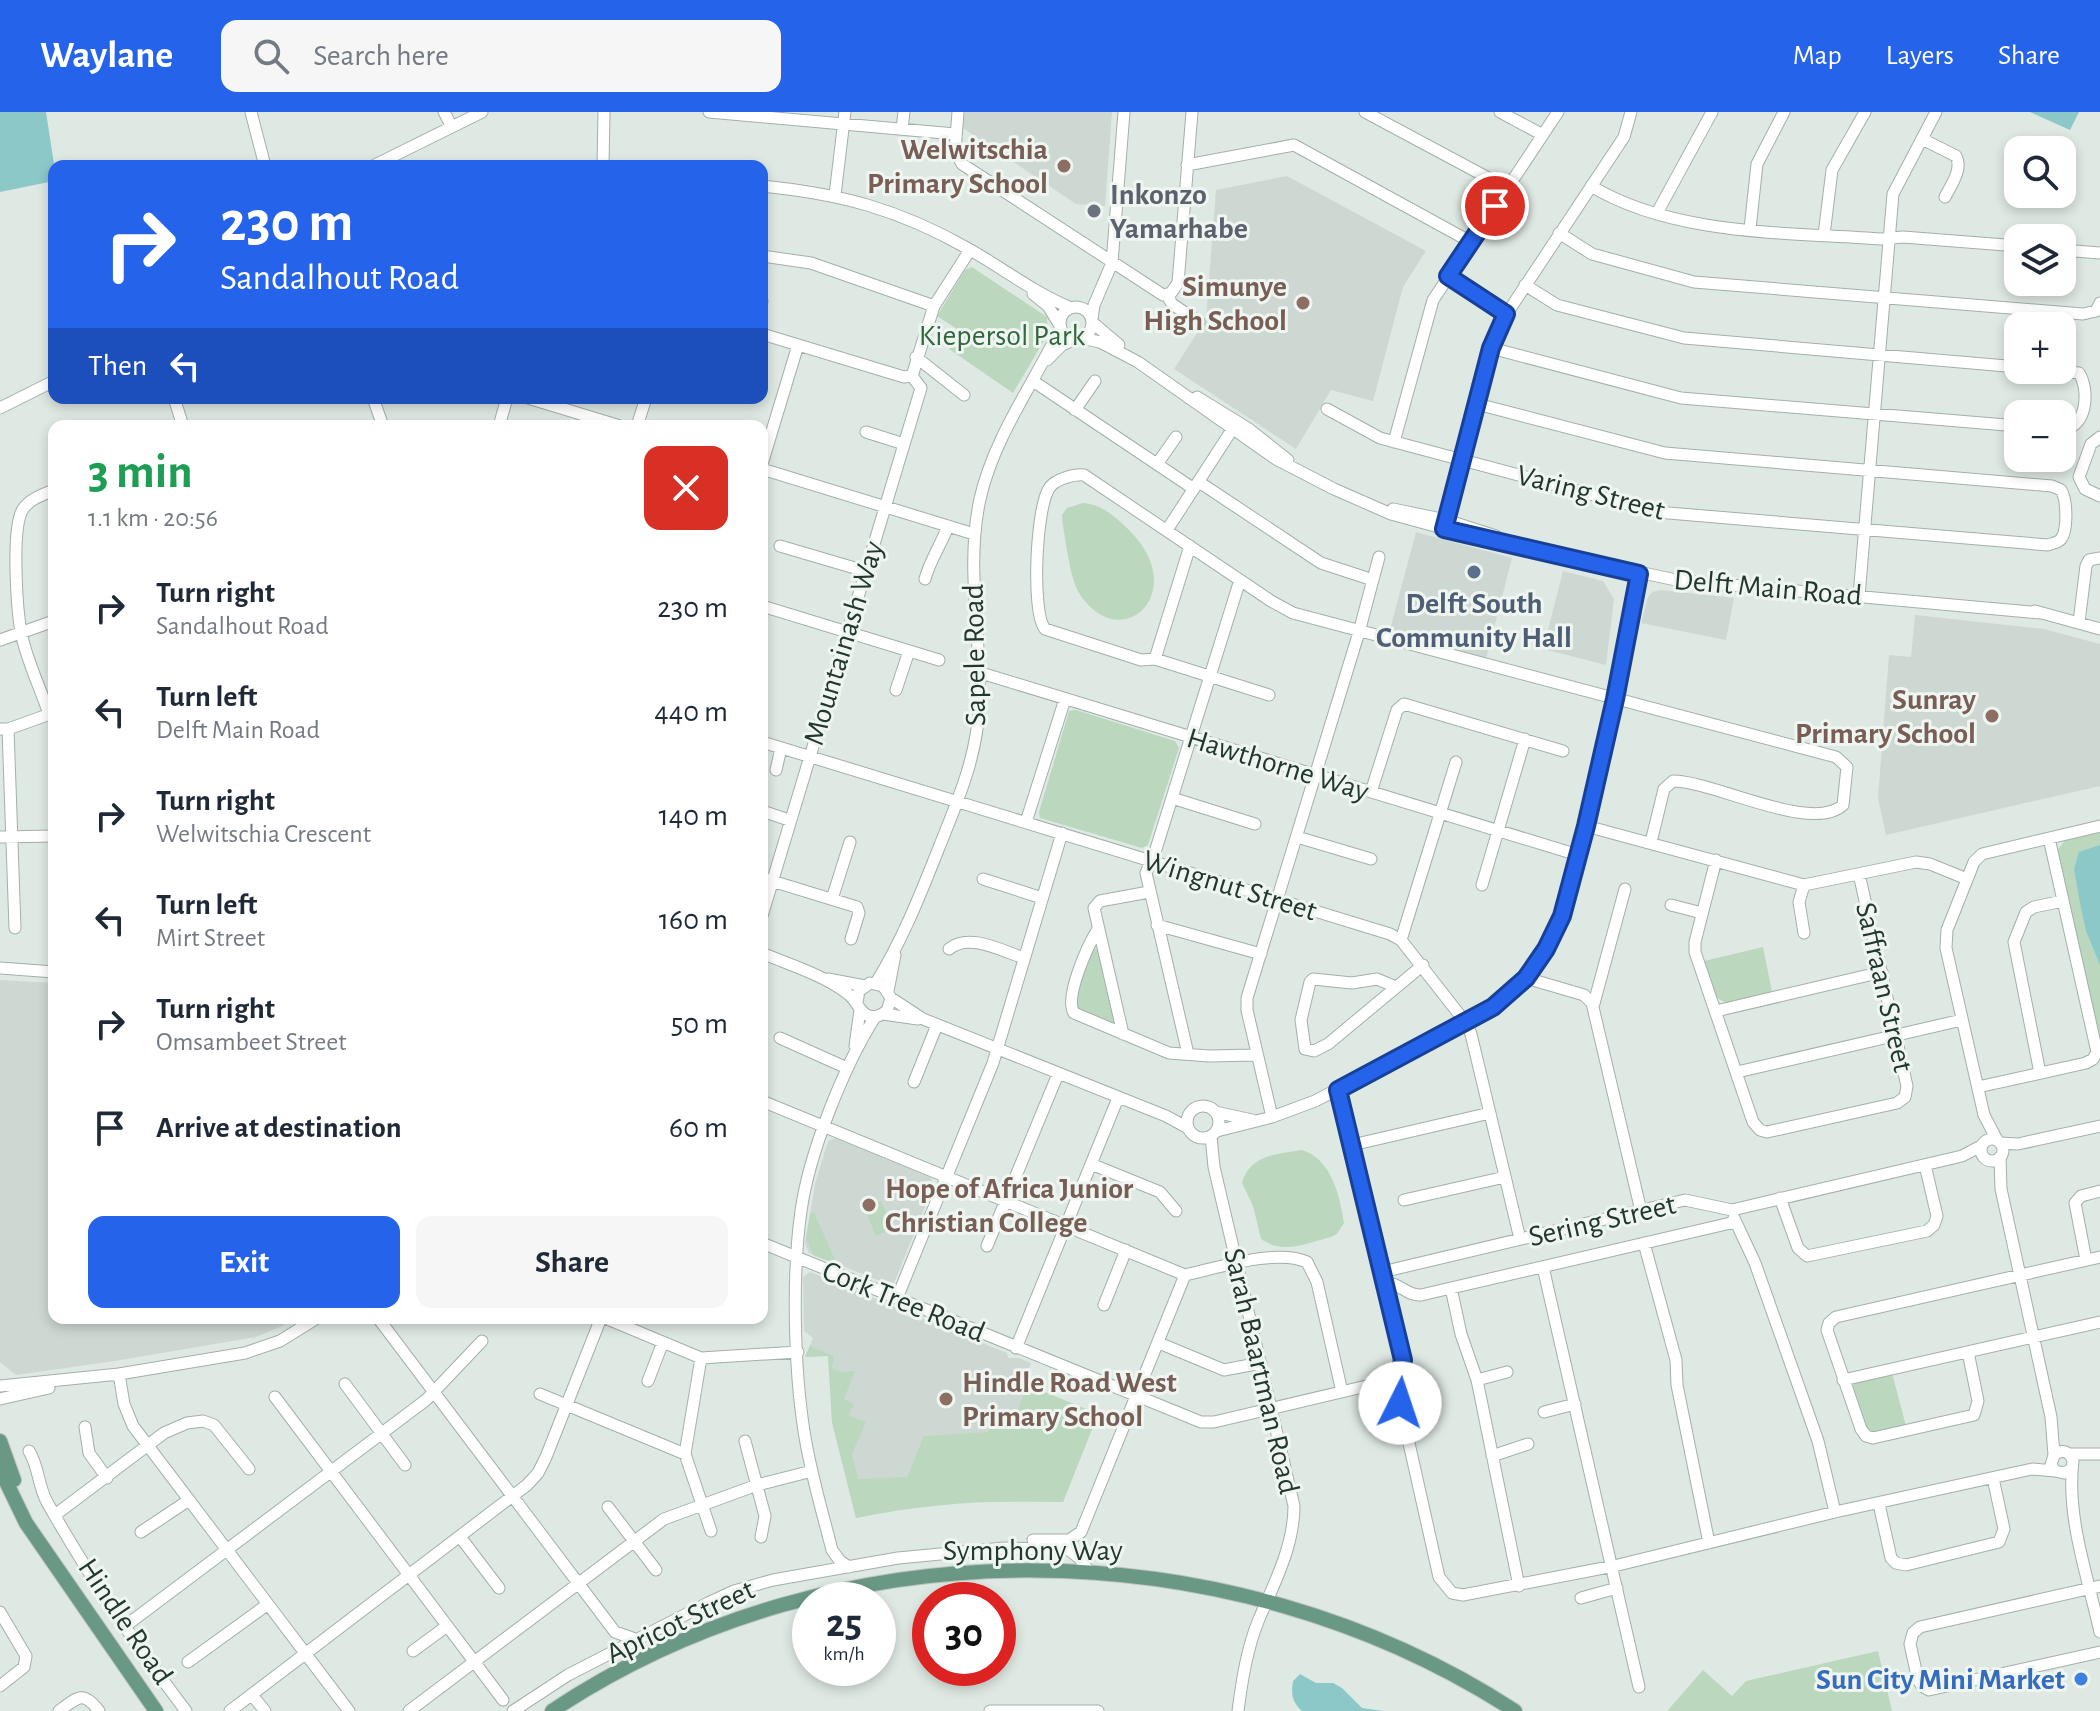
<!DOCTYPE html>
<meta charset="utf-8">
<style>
body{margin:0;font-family:"Alegreya Sans",sans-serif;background:#f6f6f7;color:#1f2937;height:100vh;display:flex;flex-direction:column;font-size:30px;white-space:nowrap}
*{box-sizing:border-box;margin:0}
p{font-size:26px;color:#747a83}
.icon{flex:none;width:44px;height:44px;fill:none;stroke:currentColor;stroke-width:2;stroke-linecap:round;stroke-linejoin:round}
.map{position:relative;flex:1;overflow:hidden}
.sheet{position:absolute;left:48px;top:308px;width:720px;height:904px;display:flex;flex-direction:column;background:#fff;border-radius:16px;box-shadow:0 4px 12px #0003}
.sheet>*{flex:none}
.top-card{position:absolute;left:48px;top:48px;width:720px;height:244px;border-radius:16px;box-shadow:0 4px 12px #0003;background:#2563eb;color:#fff;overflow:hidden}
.controls{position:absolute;left:2004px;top:24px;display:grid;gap:16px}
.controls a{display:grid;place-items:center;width:72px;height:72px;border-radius:16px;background:#fff;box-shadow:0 4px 12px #0003;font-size:40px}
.speed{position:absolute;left:792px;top:1470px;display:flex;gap:16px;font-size:40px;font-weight:700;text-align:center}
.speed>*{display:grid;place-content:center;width:104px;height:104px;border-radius:50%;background:#fff;box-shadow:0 4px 12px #0003;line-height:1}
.speed small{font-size:20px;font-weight:400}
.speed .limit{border:12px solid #d22;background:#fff;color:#111}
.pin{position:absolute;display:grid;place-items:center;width:68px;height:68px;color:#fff;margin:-34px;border:4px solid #fff;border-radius:50%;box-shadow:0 2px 8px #0007}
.me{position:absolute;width:88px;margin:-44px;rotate:4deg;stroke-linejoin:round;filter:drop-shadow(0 0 6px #0008)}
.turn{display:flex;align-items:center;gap:28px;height:168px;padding:0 40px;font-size:36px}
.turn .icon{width:104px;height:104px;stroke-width:2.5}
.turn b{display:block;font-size:56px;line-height:68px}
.then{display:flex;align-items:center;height:76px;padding:0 40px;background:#0003;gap:16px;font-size:30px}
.round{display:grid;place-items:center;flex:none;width:84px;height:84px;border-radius:16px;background:#f6f6f7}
.overview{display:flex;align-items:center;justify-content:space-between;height:136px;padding:0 40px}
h1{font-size:48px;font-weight:700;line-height:60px;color:#1e9e55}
.primary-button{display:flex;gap:16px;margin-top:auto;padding:16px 40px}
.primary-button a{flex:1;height:92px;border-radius:16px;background:#2563eb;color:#fff;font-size:32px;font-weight:700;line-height:92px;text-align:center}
.primary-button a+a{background:#f6f6f7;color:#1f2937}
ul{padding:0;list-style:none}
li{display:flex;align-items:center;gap:24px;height:104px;padding:0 40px}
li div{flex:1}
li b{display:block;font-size:30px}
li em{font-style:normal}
header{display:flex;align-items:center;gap:48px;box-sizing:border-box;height:112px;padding:0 40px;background:#2563eb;color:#fff}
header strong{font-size:38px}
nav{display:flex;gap:44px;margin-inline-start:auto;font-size:28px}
.search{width:560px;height:72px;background:#f6f6f7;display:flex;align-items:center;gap:20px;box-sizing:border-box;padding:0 28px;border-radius:16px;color:#747a83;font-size:30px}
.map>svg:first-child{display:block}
.built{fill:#ced8d2}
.green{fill:#bbd8be}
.water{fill:#8dc8c8}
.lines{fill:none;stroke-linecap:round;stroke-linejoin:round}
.minor-casing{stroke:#a3b0a9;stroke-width:13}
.major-casing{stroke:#bdc3c0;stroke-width:16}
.minor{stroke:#fff;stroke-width:11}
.major{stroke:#699985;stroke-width:14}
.route-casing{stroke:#184099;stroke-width:20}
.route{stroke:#2563eb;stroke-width:14}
.education-dot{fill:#8d6e63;stroke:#eff6f2;stroke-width:3}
.worship-dot{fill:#6b7280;stroke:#eff6f2;stroke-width:3}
.service-dot{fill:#5c6f8a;stroke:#eff6f2;stroke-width:3}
.shop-dot{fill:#3f7fe0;stroke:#eff6f2;stroke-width:3}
.labels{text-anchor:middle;stroke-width:6;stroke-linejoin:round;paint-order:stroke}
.education-label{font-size:30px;font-weight:bold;fill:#785e54;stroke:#eff6f2;text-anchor:end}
.worship-label{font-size:30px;font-weight:bold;fill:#5b616d;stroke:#eff6f2;text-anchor:start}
.park-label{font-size:30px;fill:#32683e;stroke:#eff6f2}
.street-label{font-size:30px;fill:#22372e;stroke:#eff6f2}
.service-label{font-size:30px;font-weight:bold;fill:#4e5e75;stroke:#eff6f2}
.shop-label{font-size:30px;font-weight:bold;fill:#366cbe;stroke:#eff6f2;text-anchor:end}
</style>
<header>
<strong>Waylane</strong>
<div class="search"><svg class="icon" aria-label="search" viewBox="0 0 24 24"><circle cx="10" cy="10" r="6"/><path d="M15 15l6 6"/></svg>Search here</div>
<nav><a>Map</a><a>Layers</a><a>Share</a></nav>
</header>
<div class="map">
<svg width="2100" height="1599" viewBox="0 0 2100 1599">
<rect width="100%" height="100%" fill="#dfe9e3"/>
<path class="built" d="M965 0H1112L1105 94 1076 92 963 16Z
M1287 64 1426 139 1403 175 1373 289 1331 278 1296 337 1174 257 1206 207 1216 78Z
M1416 420 1512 446 1486 547 1389 521Z
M1563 459 1603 469 1614 487 1606 553 1543 537Z
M1661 478 1734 486 1726 528 1641 511 1648 485 1652 480Z
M1915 503 2044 517 2100 532V674L1886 723 1878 686 1889 543 1911 545Z
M0 868 54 871V1206H294L282 1214 256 1225 115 1249 16 1263 0 1250Z
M835 1026 930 1065 934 1073 894 1171 888 1172 809 1141 805 1131 815 1072 828 1029Z
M810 1160 898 1196 899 1201 920 1209 923 1207 1007 1241 1008 1246H1019L1031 1251 1023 1271 1098 1302 1063 1390H964L888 1399 856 1406 832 1310 828 1244 805 1245 813 1226 804 1219 803 1165Z"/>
<path class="green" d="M972 155 1047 205 1048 222 1013 281 949 237 960 219 937 204 965 158Z
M1083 391C1102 392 1117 406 1130 419 1191 480 1121 546 1079 481 1071 467 1069 448 1066 433 1065 423 1062 413 1062 403L1067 396Z
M1076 598 1175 629 1179 636 1148 733 1142 736 1040 706 1039 700 1069 599Z
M2100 719V932L2057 739 2065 728Z
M1092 835 1100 839 1116 910 1112 913 1078 900 1074 890 1089 838Z
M1763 835 1772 880 1726 891 1716 885 1704 849Z
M1302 1038C1332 1047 1340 1085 1344 1111L1337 1122 1331 1125C1306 1131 1284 1143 1261 1127L1253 1094 1242 1071C1250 1043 1276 1042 1302 1038Z
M881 1089 893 1116 876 1124 864 1096Z
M814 1100 835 1148 831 1150 813 1143 806 1126 810 1102Z
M810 1234 834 1244 832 1256 841 1260 855 1259 844 1287 854 1292 848 1303 866 1310 852 1342 858 1367 907 1365 924 1324 988 1320 992 1310 1010 1317 1026 1277 1019 1274 1020 1270 1098 1302 1063 1390C993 1387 924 1392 856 1406L832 1310 828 1244 805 1245Z
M1892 1261 1906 1314 1868 1322 1851 1275 1855 1270Z
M1878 1539 1892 1599H1667L1703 1558 1732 1584 1746 1569Z"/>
<path class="water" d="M0 0H46L54 52 49 70 0 80Z
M2030 0H2079L2070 18Z
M2100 733V853L2086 819 2080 791 2074 757 2079 740Z
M1300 1562 1316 1571H1333L1342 1576 1362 1596 1383 1599H1302C1292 1589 1291 1583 1293 1569Z"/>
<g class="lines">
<g class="minor-casing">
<path id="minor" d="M251 0 265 54
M444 0 452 15
M709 0 955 22
M958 0 955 39 962 52 1163 183 1171 181 1178 171 1192 0
M1365 0 1507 76
M1500 0 1543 23
M902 17 904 0
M1922 27 1956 44C1963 57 1951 73 1945 85
M1187 53 1294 33 1471 130
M373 54 482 0
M603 54 604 0
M762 74C841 82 898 97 967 136 1001 155 1033 180 1069 195
M1591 74C1674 124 1787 120 1882 127L1903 125 2018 134
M835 83 845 0
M1657 101 1712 0
M1750 117 1757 52 1784 0
M1559 121 1592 142 1694 170 2083 202 2096 199 2100 191
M1824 123 1832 58 1865 0
M2062 138 2100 141
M762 144 811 151 934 194
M1448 164 1506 202
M1525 173 1557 193 1684 226 2018 255
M1033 182 1048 194 1059 212
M1167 183 1172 192 1199 210
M762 190V189
M1060 211a16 16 0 1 1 32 0a16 16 0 1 1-32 0Z
M1092 207 1094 193 1112 151 1124 0
M1092 210 1119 233
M762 222 904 265 912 264
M1081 226 1100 230 1138 250 1276 347 1334 377 1391 402 1479 426 1676 468 2041 501
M1491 236 1681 286 2018 314
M916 245 964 283
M1047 248 1062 233 1075 227
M2052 258 2079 261C2090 278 2087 317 2062 317
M912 264 934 194 970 138
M1033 269 1194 377
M1197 285 1249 317 1288 348
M174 286 183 314
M373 286 383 314
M528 286 620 314
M0 296 54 269
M1327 297 1380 326 1657 400 2048 433C2053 431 2058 431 2061 427 2068 418 2067 387 2061 378L2052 374 1665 341 1477 292
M1075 298 1095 269
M499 314 507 286
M637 314 646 286
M866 320 904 332
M2100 325 2091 332 2079 365 2085 377 2100 384
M1394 330 1433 188 1558 0
M762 352 798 233
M1157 352 1176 325
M762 357 974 422
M1199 370 1321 451 1373 468
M1393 397 1446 408 1496 424
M1444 417 1491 236 1500 212 1624 25 1631 0
M1167 418 1237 310
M780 434 865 459
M925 467C930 448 941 433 948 414
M1859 484 1893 82 1936 0
M762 494 939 548
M2035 499 2100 517
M2079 510 2086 454 2089 448 2100 446
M0 528 54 509
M1155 547 1190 434
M978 560 1578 743
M896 578 909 539
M1269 583 1155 547 1141 548 1045 517C1031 501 1036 392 1050 375 1056 367 1074 362 1084 363L1271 489 1293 501 1836 645 1847 655 1843 693C1812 722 1714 669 1673 669L1664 677 1651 730
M49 602C40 575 26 547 21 520 17 497 11 415 23 397 30 387 42 383 54 378
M0 617H8L53 601
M8 617 15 816
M762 630 1390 822 1401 828 1466 911 1471 922 1520 1127
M776 658 781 636
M1371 680 1397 598 1404 592 1563 639
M1172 686 1255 712
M762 699 789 708
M1026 710 1065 587
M1586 714 1804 773 1916 750 1930 752 1967 767
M0 725 54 724
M1297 725 1371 747
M1716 748 1695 830V840L1753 1010 1760 1018 1767 1020 1897 991 1905 985 1907 974 1859 762
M762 766 857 795 859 801 851 827
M983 767 1042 786
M1482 773 1525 627
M832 787 850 730
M1671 793 1702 801
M762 804 921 276 912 264
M1157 813 1261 842
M1098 817C1088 833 1064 885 1074 901L1169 941 1209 944 1257 943
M1804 821 1799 790 1804 773
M1401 828 1456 650
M949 837C969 820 1002 839 1024 846
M762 841C790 853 824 863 848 882 857 888 859 901 869 904 876 906 881 903 887 899L891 886 883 874 870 871 859 879 857 890
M0 856 54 860
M1526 866 1584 883 1592 891 1641 1099
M828 867 865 874
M876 871C903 827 921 781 940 733 958 688 978 642 979 593 982 524 965 456 980 387 994 325 1033 273 1060 217
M1396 875 1377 867 1352 871 1313 867 1310 870 1301 908 1305 937 1314 939 1328 932 1423 853
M888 879 895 843
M891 886 923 907 1166 1004 1188 1016
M1593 895 1625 777
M1716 899 1882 860
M883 902 918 907
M1123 922 1094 796 1100 789 1149 780
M780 926 847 956
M855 934 860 898
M1188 942 1146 761 1156 737 1240 468
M1737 960 1962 908
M2040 961 2014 830 2026 800 2034 795 2063 789
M914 970 937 913
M1978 975 2086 951 2093 947 2097 940 2049 726
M762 989 1185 1163
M1187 1010a16 16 0 1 1 32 0a16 16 0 1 1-32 0Z
M1215 1000 1252 1008
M1272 1005 1247 898V886L1359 520 1379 445
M1217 1019 1272 1005 1315 989 1477 905 1509 883 1526 866 1546 837 1562 804 1615 587 1639 462
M1211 1024 1214 1055 1294 1394C1294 1434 1274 1472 1259 1507 1247 1536 1242 1568 1238 1599
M1981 1038a11 11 0 1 1 22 0a11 11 0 1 1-22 0Z
M1997 1028 1984 1003 1946 836 1947 818 1974 750 1982 742 2100 714
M2000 1031 2018 1032 2100 1014
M1352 1033 1490 1001
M2000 1045 2001 1077 2051 1305 2054 1343
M1091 1052 1160 1080 1176 1099
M1780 1086 1798 1136 1807 1144 1927 1119 1934 1113 1937 1104 1925 1053
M1404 1088 1505 1065
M1734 1106 1755 1151 1818 1329 1835 1400
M762 1131 1201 1310H1214L1392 1268 1400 1261 1403 1248 1338 978
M1644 1131 1676 1248 1677 1273 1709 1431
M987 1134 1058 962
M2086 1148 2075 1091 2081 1084 2100 1079
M1543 1155 1639 1575
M1382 1160 1685 1088 1732 1098 1962 1044 1981 1034
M1185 1163C1217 1156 1277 1136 1307 1150L1317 1170 1342 1280
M1384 1171C1400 1170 1406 1184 1421 1183L1735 1110
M1451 1176 1461 1222 1477 1268 1519 1474
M897 1186 993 951 1062 721
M1104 1193 1126 1138
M378 1206 615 1520 635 1527
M605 1206 701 1246 798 1240
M1159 1231 1224 1258 1261 1251
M1016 1236 1118 986
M1968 1240 1978 1289 1974 1303 1873 1326 1866 1324 1861 1317 1827 1218 1829 1211 1836 1205 2100 1145
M701 1246 685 1342 711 1419
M119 1262 124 1292 133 1314 349 1599
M1392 1268 1400 1291 1439 1465 1452 1481 1463 1483 1614 1454 1835 1400 2032 1357 2055 1359
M1477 1268 1507 1260
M1843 1268 2100 1210
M648 1269 663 1230
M345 1272 405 1353
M0 1274 119 1262 245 1241 280 1229 317 1206
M540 1282 685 1342
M275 1285 503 1588
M0 1287 49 1276
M1544 1300 1575 1292
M85 1315 89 1341 107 1366
M745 1329 765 1404 761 1425
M29 1339C39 1355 38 1374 47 1390 88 1463 135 1532 186 1599
M2069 1342H2100
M1492 1344 1528 1332
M2070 1358 2064 1361 2055 1359 2051 1353 2054 1343C2062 1337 2070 1339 2073 1349 2066 1405 2088 1465 2100 1520
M1879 1392 1891 1446 1896 1451 1906 1453 1999 1430 2004 1417 1993 1366
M608 1395 656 1458
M55 1403 164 1321 187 1311 203 1309 214 1313 249 1357
M141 1420 189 1388
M461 1426 499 1476
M1033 1428H1069L1081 1420 1185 1163
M849 1455 840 1449 832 1438C822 1399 810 1359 804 1319 794 1255 792 1162 801 1099 809 1041 844 954 875 905
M2100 1474 1920 1515 1913 1521 1910 1532 1918 1568 1922 1574 1929 1578 2100 1540
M1581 1486 1617 1476
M0 1500 26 1544 24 1555 0 1574
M124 1515 426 1288 482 1229
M413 1539 447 1514
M188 1550 268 1492
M252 1583 265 1599
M59 1599C78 1585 83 1578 99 1599
M230 1599 527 1373 538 1361 546 1345 601 1206
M409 1599 664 1407 757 1373 812 1359
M513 1599 568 1563 708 1491 734 1479 773 1468 898 1446 1004 1436 1069 1438 1079 1446 1089 1459
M990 1599H1098"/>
</g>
<g class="major-casing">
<path id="major" d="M0 1329 14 1368
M0 1357 26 1411 156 1599
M552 1599C837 1409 1230 1414 1515 1599"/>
</g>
<use href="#minor" class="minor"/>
<use href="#major" class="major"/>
</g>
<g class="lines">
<g class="route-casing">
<path id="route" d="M1400 1291 1392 1268 1400 1261 1403 1248 1338 978 1493 895 1526 866 1546 837 1562 804 1586 714 1615 587 1639 462 1444 417 1491 236 1506 202 1448 164 1495 94"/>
</g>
<use href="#route" class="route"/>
</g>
<g class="education-dot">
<circle cx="1064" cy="54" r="8"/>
<circle cx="1303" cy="191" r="8"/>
<circle cx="1992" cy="604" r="8"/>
<circle cx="869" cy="1093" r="8"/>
<circle cx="946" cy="1287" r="8"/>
</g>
<circle class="worship-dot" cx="1094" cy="99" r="8"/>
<circle class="service-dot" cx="1474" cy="460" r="8"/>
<circle class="shop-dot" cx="2081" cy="1567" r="8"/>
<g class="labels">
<g class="education-label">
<text x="1048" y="47">Welwitschia<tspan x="1048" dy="34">Primary School</tspan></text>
<text x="1287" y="184">Simunye<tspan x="1287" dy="34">High School</tspan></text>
<text x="1976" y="597">Sunray<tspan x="1976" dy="34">Primary School</tspan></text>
<text x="885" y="1086" text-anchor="start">Hope of Africa Junior<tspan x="885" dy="34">Christian College</tspan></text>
<text x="962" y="1280" text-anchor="start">Hindle Road West<tspan x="962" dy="34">Primary School</tspan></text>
</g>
<g class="worship-label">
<text x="1110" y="92">Inkonzo<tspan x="1110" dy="34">Yamarhabe</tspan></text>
</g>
<g class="park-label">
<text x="1002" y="233">Kiepersol Park</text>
</g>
<g class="street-label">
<text transform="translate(1591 380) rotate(14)" y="10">Varing Street</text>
<text transform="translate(1768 475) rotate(5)" y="10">Delft Main Road</text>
<text transform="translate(843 531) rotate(-73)" y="10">Mountainash Way</text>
<text transform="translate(974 543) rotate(-91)" y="10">Sapele Road</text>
<text transform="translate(1278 652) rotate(17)" y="10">Hawthorne Way</text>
<text transform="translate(1230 773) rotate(17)" y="10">Wingnut Street</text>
<text transform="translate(1885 875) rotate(77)" y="10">Saffraan Street</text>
<text transform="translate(1602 1108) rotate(-13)" y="10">Sering Street</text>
<text transform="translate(904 1189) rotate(22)" y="10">Cork Tree Road</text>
<text transform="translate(1262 1259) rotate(77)" y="10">Sarah Baartman Road</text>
<text x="1033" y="1448">Symphony Way</text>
<text transform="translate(126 1509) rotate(56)" y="10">Hindle Road</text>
<text transform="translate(680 1509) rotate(-25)" y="10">Apricot Street</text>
</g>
<g class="service-label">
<text x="1474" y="501">Delft South<tspan x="1474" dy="34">Community Hall</tspan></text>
</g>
<g class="shop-label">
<text x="2065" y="1577">Sun City Mini Market</text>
</g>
</g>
</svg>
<div class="controls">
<a><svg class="icon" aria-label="search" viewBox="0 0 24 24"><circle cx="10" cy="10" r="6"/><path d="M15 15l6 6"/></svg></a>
<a><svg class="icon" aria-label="layers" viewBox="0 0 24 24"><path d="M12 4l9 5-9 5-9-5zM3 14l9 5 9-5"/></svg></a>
<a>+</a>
<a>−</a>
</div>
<div class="speed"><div>25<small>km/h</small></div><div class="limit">30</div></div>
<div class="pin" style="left:1495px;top:94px;background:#d93025"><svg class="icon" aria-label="arrive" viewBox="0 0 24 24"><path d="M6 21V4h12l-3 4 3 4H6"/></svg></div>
<svg class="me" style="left:1400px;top:1291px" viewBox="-20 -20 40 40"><circle r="19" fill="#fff"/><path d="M0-13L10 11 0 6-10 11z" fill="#2563eb"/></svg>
<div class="top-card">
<div class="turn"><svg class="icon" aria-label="right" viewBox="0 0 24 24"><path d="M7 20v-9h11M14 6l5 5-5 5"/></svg><div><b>230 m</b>Sandalhout Road</div></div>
<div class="then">Then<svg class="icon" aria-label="left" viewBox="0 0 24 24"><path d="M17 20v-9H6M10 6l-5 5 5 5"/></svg></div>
</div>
<section class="sheet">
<div class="overview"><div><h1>3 min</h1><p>1.1 km · 20:56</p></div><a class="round" style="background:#d93025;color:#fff"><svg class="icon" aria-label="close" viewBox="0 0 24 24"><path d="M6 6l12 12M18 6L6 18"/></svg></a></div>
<ul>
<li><svg class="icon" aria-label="right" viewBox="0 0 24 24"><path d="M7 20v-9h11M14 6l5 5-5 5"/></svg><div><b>Turn right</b><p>Sandalhout Road</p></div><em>230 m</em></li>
<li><svg class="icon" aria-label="left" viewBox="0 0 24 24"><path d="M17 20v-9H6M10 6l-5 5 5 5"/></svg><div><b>Turn left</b><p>Delft Main Road</p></div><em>440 m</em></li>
<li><svg class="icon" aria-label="right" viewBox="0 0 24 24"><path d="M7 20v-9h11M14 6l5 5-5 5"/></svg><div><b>Turn right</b><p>Welwitschia Crescent</p></div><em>140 m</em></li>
<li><svg class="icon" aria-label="left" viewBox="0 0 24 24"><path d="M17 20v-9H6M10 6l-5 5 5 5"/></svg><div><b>Turn left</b><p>Mirt Street</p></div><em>160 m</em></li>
<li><svg class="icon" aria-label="right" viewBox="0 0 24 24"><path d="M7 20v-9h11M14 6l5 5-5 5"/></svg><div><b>Turn right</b><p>Omsambeet Street</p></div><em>50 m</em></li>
<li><svg class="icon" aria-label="arrive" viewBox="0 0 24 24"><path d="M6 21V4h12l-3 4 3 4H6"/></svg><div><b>Arrive at destination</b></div><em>60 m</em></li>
</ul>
<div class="primary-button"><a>Exit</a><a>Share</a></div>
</section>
</div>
